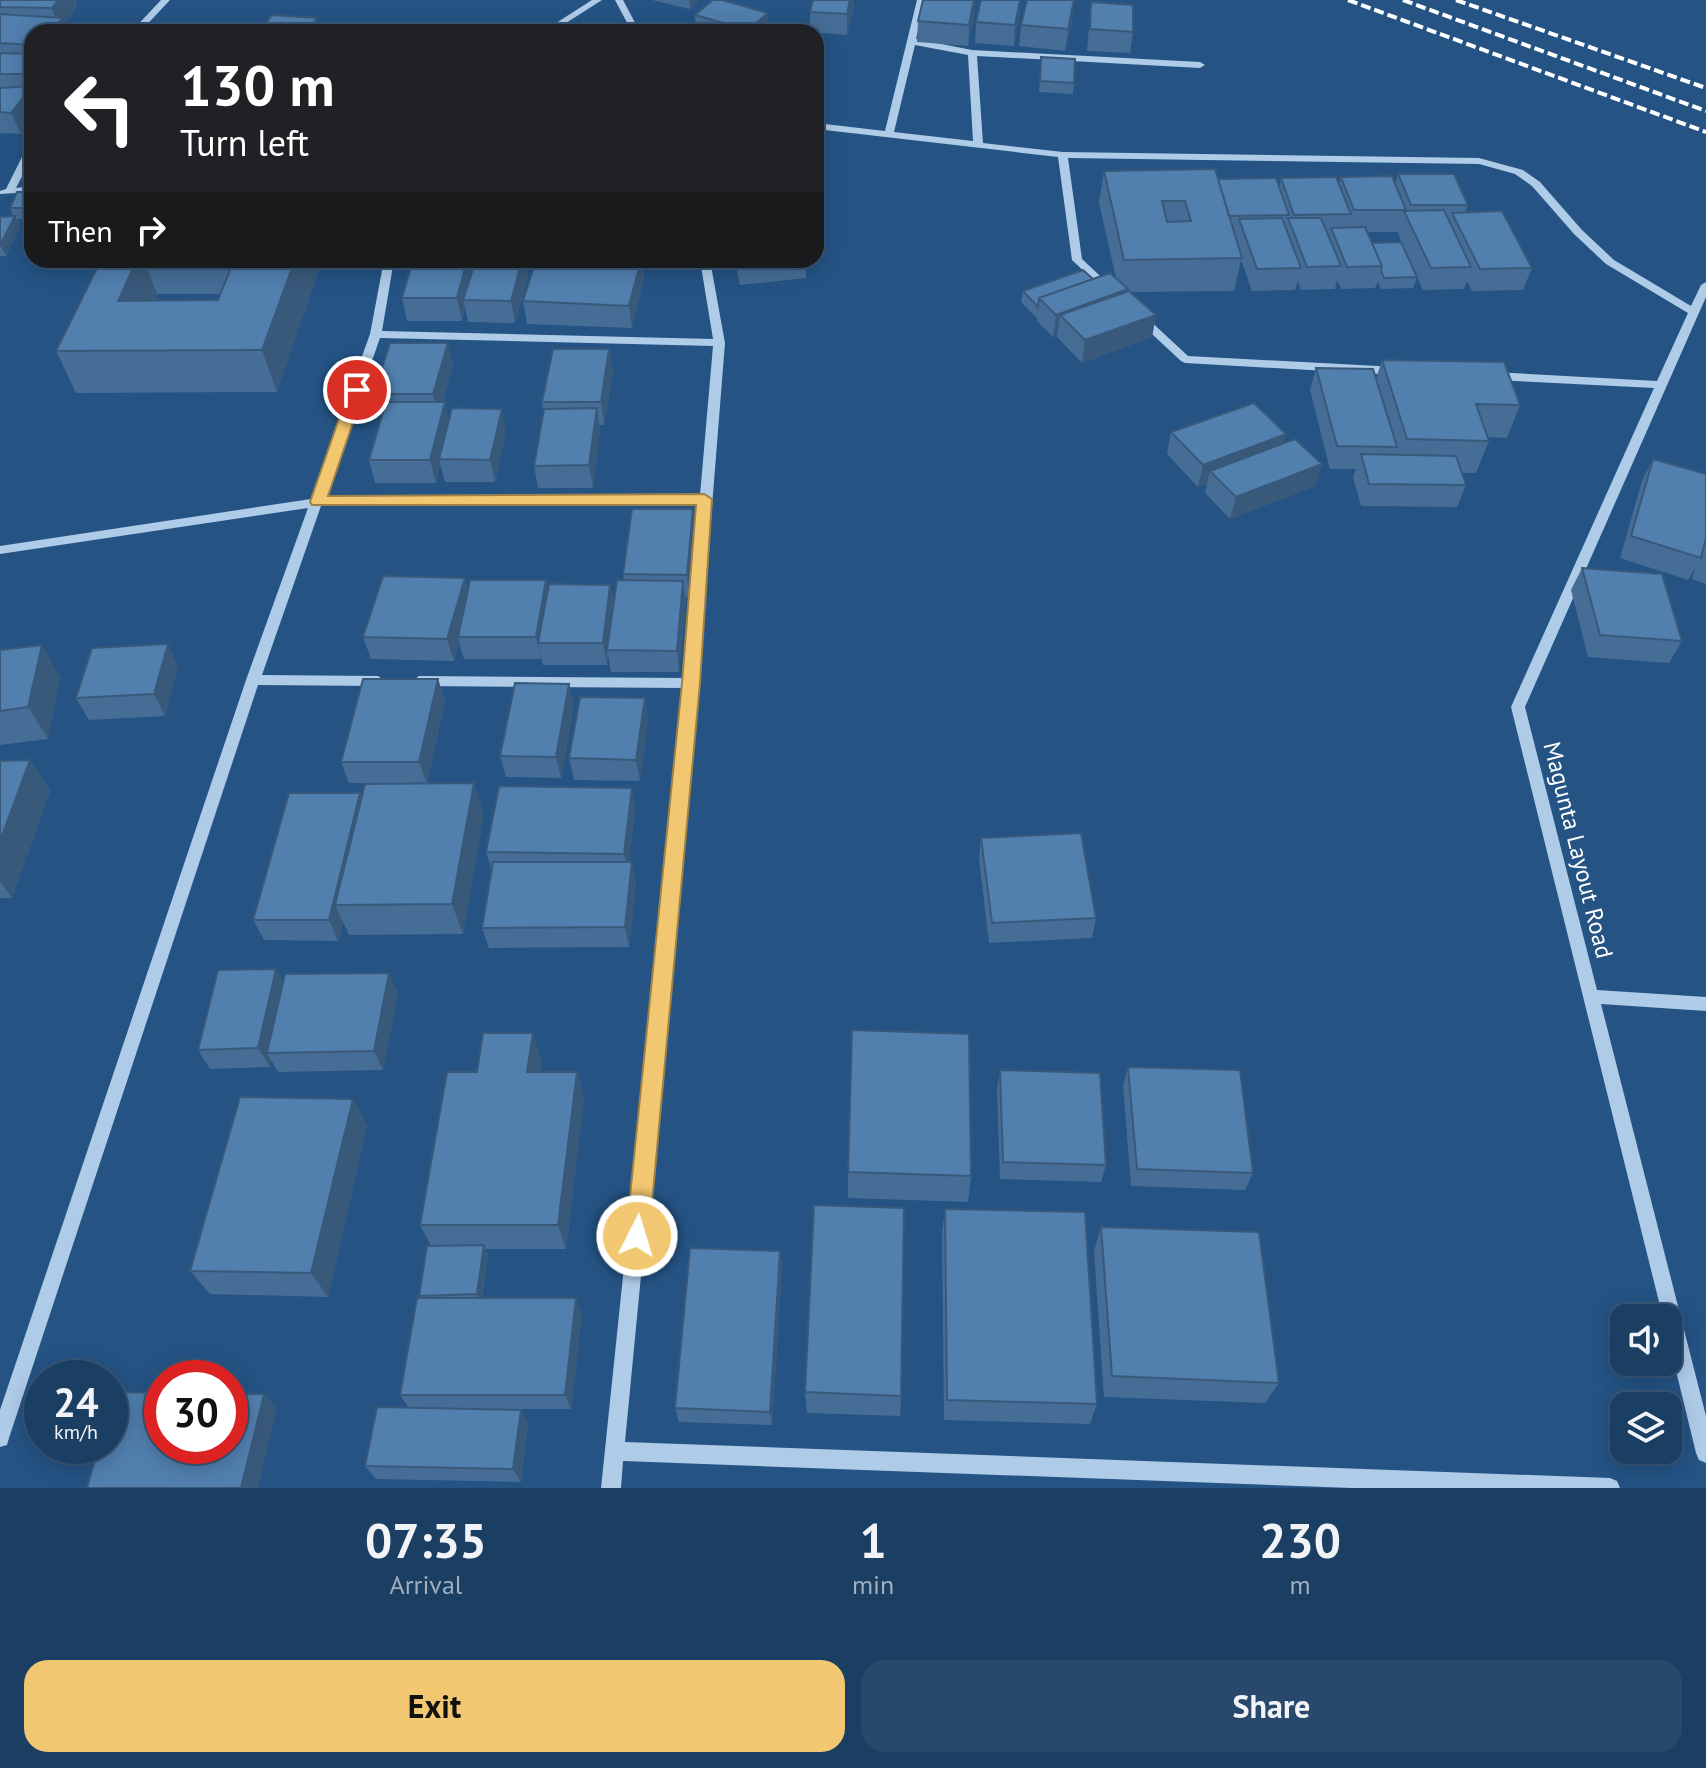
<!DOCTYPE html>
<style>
body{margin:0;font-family:"PT Sans",sans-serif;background:#28496c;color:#f1f3f6;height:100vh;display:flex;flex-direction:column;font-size:30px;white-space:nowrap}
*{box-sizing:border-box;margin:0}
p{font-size:26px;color:#a0aebe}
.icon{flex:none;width:44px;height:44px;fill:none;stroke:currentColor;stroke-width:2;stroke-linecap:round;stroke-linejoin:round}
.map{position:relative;height:1488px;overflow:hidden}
.details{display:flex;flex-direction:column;background:#1b3e63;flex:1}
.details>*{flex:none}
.guide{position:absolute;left:24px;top:24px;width:800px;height:244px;border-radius:24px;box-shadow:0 4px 20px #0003,0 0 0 2px #395778;background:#202124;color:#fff;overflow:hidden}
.fabs{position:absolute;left:1610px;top:1304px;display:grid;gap:16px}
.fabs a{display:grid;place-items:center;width:72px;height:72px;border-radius:16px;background:#1b3e63;box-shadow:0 4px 20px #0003,0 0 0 2px #395778;font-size:40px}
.speed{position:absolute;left:24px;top:1360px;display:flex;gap:16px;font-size:40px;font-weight:700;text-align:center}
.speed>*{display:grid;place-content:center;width:104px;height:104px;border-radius:50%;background:#1b3e63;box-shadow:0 4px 20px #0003,0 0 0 2px #395778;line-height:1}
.speed small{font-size:20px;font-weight:400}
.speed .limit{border:12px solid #d22;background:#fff;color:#111}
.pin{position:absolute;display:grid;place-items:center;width:68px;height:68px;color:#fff;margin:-34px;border:4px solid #fff;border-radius:50%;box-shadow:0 2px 8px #0007}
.me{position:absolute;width:88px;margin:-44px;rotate:5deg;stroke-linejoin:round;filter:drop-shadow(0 0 6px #0008)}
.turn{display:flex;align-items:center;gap:28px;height:168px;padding:0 24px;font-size:36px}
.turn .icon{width:104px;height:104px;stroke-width:2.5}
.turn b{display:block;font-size:56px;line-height:68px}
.then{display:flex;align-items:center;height:76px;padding:0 24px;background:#0003;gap:16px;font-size:30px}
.eta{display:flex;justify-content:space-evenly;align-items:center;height:136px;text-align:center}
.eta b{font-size:48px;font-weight:700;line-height:56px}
.button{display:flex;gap:16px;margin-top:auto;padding:16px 24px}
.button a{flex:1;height:92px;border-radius:24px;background:#f2c771;color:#111;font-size:32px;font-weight:700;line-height:92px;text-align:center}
.button a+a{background:#28496c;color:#f1f3f6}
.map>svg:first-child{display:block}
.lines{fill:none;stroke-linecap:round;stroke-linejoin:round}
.minor{fill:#aecbe8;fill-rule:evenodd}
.rail{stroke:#fff;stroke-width:4;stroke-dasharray:10 4;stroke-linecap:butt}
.wall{fill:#466d96;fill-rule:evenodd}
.shaded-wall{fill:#39597a}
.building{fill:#517fae;stroke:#39597a;stroke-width:2;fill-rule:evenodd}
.route{fill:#f2c771;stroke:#9d8149;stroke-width:2}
.labels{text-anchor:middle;stroke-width:6;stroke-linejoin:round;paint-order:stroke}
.street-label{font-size:24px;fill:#fff;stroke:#245384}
</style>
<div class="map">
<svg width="1706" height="1488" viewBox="0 0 1706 1488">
<rect width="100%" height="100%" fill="#245384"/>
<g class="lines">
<path class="minor" d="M161 0H170L140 32H131Z
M592 0H602L552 32H542Z
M615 0H623L640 32H632Z
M917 0H925L916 39 972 50 1200 62 1205 65 1200 68 977 56 983 143 1063 152 1479 158 1523 170 1540 182 1582 230 1614 260 1691 306 1701 285 1706 282V297L1525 707 1597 990 1706 997V1011L1601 1004 1706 1416V1463L1699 1460 1696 1453 1668 1338V1318H1663L1511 707 1654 388 1494 380 1488 376 1494 372 1657 381 1688 313 1606 264 1574 234 1532 186 1515 174 1479 164 1068 158 1082 259 1114 289 1109 292 1105 291 1072 260 1058 157 816 129V123L885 131ZM915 45 968 55 973 141 894 132Z
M32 144V157L16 188 32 186V192L0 194V191L6 189 27 147Z
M384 260H394L382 331 713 339 700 260H710L725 343 698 683 625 1442 1610 1478 1617 1481 1620 1488H1352L623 1461 621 1488H601L684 688 419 686 412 681 419 676 685 678 700 503 321 506 262 675 378 676 385 681 378 686 258 685 9 1438 7 1445 0 1447V1410L246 680 308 508 0 554V546L311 499 370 334ZM380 338 713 346 700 495 324 498Z
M1142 316 1146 317 1188 356 1397 367 1403 371 1397 375 1185 363 1181 361 1138 321 1137 319Z"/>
<path class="rail" d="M1348 0 1706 132
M1403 0 1706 111
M1456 0 1706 88"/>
</g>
<path class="wall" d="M0 0H75L77 7 65 23 68 32H32V120L21 134 0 133Z
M652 0H699L690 9Z
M975 0 974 18 968 46 917 42 918 21Z
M1020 0 1019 18 1014 46 975 43 976 22Z
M1091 2 1133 32 1130 53 1087 51Z
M854 5 847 35 810 32V12Z
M695 15 769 32H696Z
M1072 21 1065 51 1019 46 1021 25Z
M1041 57 1074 83 1073 94 1039 92Z
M32 140V164L26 150Z
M1104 171 1218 179 1279 188 1281 178 1339 185 1341 177 1395 184 1398 174 1468 205 1465 212 1532 268 1523 290 1472 291 1467 281 1464 289 1423 290 1401 242 1417 277 1413 288 1381 289 1378 281 1375 288 1341 289 1337 280 1335 289 1301 290 1298 281 1295 290 1252 291 1241 260 1234 291 1131 292 1156 315 1152 337 1082 363 1057 337V336L1053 337 1037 321V318L1021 302 1023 291 1116 278 1099 203ZM1367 232H1398L1401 242 1372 243Z
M32 196V217L30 214 28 219H17L20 227 6 256H0V217L13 216 10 208Z
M101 260H322L277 392 76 393 56 351ZM157 294H221L218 300 154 301Z
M413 260H642L644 278 632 328 527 324 523 301 535 261 525 262 528 277 515 323 468 322 465 307 462 321H407L402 298ZM476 260 473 270 471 261Z
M735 260H805L806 278 740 285Z
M609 349 613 372 604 425H599L600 431 593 488H538L534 466 543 409 542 402Z
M1382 360 1520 405 1507 438 1488 437 1489 441 1476 473H1462L1466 485 1457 507 1361 506 1353 477 1356 469H1330L1310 390 1316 368 1376 379Z
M453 365 443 402 449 419 506 431 495 482H445L440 464 436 483H375L369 460 381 416 374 394Z
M1171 432 1284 443 1322 464 1315 486 1230 519 1205 493 1207 484 1198 487 1167 454Z
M1653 459 1706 474V584L1692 579 1695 568 1688 580 1620 558 1642 481Z
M695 531 689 597H685L686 603 679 672H611L608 654 607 665H543L541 657V659H464L459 642 454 661 371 659 363 637 465 578 468 590 546 580 548 590 610 585 614 604 624 580 623 574Z
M1582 568 1682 641 1669 663 1588 657 1571 590Z
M0 650 60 677 48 739 0 745Z
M178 666 165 716 89 720 76 698Z
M438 679 445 701 427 784 349 783 341 762Z
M569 684 574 706 561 778 506 777 500 756Z
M645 698 648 720 640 781 574 780 569 758Z
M30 760 50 791 12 898H0V761Z
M362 797 484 814 463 934 349 935 343 922 338 941 264 940 253 920Z
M635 809 629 862H632L636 883 629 947 489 948 482 928 492 871 486 852Z
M981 838 1096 918 1092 938 989 943 979 859Z
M276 969 283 982 398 992 383 1070 278 1072 271 1060 270 1067 210 1069 198 1050Z
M542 1061 540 1072H577L584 1099 566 1249H485L488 1254 482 1298 582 1314 571 1409H445L528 1424 521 1482 376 1479 365 1466 409 1408 400 1395 421 1298 419 1296 431 1246 420 1225 477 1072Z
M1128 1067 1253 1173 1245 1190 1131 1186 1123 1085Z
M1000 1070 1106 1165 1101 1182 1000 1179 997 1089Z
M353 1099 367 1126 328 1297 210 1294 190 1271Z
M848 1172 971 1176 968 1202 848 1198Z
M945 1209 1097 1404 1090 1424 944 1420 942 1233Z
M1101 1227 1279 1383 1265 1403 1104 1397 1094 1251Z
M780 1251 782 1267 772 1425 679 1422 675 1408Z
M805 1392 901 1396 900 1416 807 1413Z"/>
<path class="shaded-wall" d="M58 0H74L77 7 65 23 68 32H50L58 24 52 8Z
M689 0H699L690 9Z
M850 0H854V5L847 35V14Z
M975 0 974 18 968 46 969 25Z
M1020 0 1019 18 1014 46 1015 25Z
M1074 0 1072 21 1065 51 1068 29Z
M768 13 769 32H748V30Z
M317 18 320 32H307Z
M32 87V120L21 134 11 113Z
M825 168V190L816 191V169Z
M30 192 32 196V208H28L30 214 28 219 23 208Z
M15 216 20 227 6 256 0 245Z
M137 260H144L157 294 135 343 118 301Z
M295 260H322L277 392 262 350Z
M467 260H471L474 274 463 300 465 307 462 321 457 298Z
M522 260H525L528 277 515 323 511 301Z
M641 260H642L644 278 632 328 629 306Z
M1128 289 1124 311 1060 315 1057 336 1053 337 1056 315Z
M1156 315 1152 337 1082 363 1085 340Z
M448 343 453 365 439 417 433 394Z
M609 349 613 372 604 425 601 402Z
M445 402 450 424 439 459 440 464 436 483 430 460Z
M597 408 600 431 593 488 589 465Z
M502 409 506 431 495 482 490 460Z
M1286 434 1280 456 1210 471 1207 484 1198 487 1203 465Z
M1322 464 1315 486 1230 519 1236 497Z
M693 509 695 531 689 597 687 575Z
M465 578 471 600 458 637 459 642 454 661 447 639Z
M546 580 550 602 538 643 541 659 536 637Z
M683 581 686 603 679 672 677 651Z
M610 585 614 607 607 650V665L603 643Z
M168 644 178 666 165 716 154 694Z
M42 645 60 677 48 739 28 707Z
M438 679 445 701 427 784 419 762Z
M569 684 574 706 561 778 556 757Z
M645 698 648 720 640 781 636 760Z
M30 760 50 791 12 898 0 881V841Z
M474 783 484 814 463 934 452 904Z
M632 788 635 809 628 875 624 854Z
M360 793 369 814 335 905 343 922 338 941 329 920Z
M632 862 636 883 629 947 625 927Z
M276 969 287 988 267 1053 271 1060 270 1067 258 1048Z
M389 973 398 992 383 1070 374 1051Z
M533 1033 542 1061 536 1099 527 1072Z
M577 1072 584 1099 566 1249 558 1225Z
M353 1099 367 1126 328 1297 311 1273Z
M484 1245 488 1254 481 1302 477 1294Z
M780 1251 782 1267 772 1425 770 1412Z
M576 1298 582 1314 571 1409 565 1395Z
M264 1394 277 1408 258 1488H241Z
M521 1410 528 1424 521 1482 513 1469Z"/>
<path class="building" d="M0 0H58L52 8 0 7Z
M713 0H722L768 13 748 30 695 15Z
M813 0H850L847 14 810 12Z
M923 0H974L969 25 918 21Z
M981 0H1020L1015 25 976 22Z
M1027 0H1074L1068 29 1021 25Z
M1091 2 1133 5V32L1090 29Z
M0 14 63 18 50 32H32V45L0 43Z
M272 15 317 18 307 32H259Z
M0 53 32 54V74H0Z
M1041 57 1075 59 1074 83 1040 81Z
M32 86 11 113 0 112V88Z
M32 140V150H26Z
M816 147 825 168 816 169Z
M1215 169 1242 258 1124 260 1104 171ZM1162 201H1185L1191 221 1167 222Z
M1398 174H1454L1468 205H1411Z
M1392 176 1406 210H1354L1341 177Z
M1336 177 1351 214 1294 215 1281 178Z
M1276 178 1289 215 1229 216 1218 179Z
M17 192H30L23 208H10Z
M1444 210 1471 267 1431 268 1404 211Z
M1502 211 1532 268 1480 269 1452 213Z
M15 216 0 245V217Z
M1282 218 1301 268 1257 269 1239 219Z
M1288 218H1321L1341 266 1307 267Z
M1365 227 1382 266 1347 267 1331 228Z
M1401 242 1417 277 1384 278 1381 270 1382 266 1372 243Z
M101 260H137L118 301 218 300 234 260H295L262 350 56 351Z
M413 260H467L457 298H402Z
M476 260H522L511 301 463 300Z
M536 260H641L629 306 523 301Z
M738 260H764L739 263Z
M1083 270 1093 279 1039 298 1038 307 1023 291Z
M1110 273 1128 289 1056 315 1039 298Z
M1129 291 1156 315 1085 340 1060 315Z
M390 343H448L433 394H374Z
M553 349H609L601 402H542Z
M1382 360 1504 362 1520 405 1476 404 1489 441 1407 439Z
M1316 368 1373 369 1397 447 1337 446Z
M386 402H445L430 460H369Z
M1254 403 1286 434 1203 465 1171 432Z
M452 408 502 409 490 460 439 459Z
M597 408 589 465 534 466 544 409Z
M1295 439 1322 464 1236 497 1210 471Z
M1361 454 1456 456 1466 485 1369 484Z
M1653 459 1706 474V538L1701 558 1631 536Z
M632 509H693L687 575 623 574Z
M1582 568 1662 574 1682 641 1600 635Z
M383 576 465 578 447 639 363 637Z
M470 580H546L536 637H458Z
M617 580 683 581 677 651 607 650Z
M549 584 610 585 603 643H538Z
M168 644 154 694 76 698 92 648Z
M42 645 28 707 0 711V650Z
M363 679H438L419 762H341Z
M515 683 569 684 556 757 500 756Z
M580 697 645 698 636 760 569 758Z
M30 760 0 841V761Z
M474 783 452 904 335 905 365 784Z
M499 786 632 788 624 854 486 852Z
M289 793H360L329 920H253Z
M1081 833 1096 918 992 923 981 838Z
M493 862H632L625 927 482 928Z
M276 969 258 1048 198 1050 218 970Z
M389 973 374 1051 267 1053 285 974Z
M852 1030 969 1034 971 1176 848 1172Z
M483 1033H533L527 1072H577L558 1225H420L447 1072H477Z
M1128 1067 1240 1070 1253 1173 1137 1169Z
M1000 1070 1100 1073 1106 1165 1003 1162Z
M240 1097 353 1099 311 1273 190 1271Z
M814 1205 904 1208 901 1396 805 1392Z
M945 1209 1085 1212 1097 1404 947 1400Z
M1101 1227 1259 1232 1279 1383 1112 1376Z
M484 1245 477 1294 419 1296 427 1246Z
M690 1248 780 1251 770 1412 675 1408Z
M417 1298H576L565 1395H400Z
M115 1392 162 1393V1446H230V1394H264L241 1488H87L99 1446H110V1410Z
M377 1407 521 1410 513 1469 365 1466Z"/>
<path class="route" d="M357 385 364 390 328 496 704 494 712 499 700 683 649 1236 645 1244 637 1247 629 1244 626 1236 682 683 696 505H312L310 502 349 390Z"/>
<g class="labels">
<g class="street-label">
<text transform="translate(1578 850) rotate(76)" y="8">Magunta Layout Road</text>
</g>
</g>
</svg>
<div class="fabs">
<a><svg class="icon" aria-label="sound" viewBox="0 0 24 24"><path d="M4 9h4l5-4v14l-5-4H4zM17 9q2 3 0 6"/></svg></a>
<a><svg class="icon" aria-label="layers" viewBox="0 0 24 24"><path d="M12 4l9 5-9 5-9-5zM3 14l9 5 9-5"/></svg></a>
</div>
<div class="speed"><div>24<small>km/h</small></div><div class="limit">30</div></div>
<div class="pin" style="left:357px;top:390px;background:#d93025"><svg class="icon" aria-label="arrive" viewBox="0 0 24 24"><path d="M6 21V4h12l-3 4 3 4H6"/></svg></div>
<svg class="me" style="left:637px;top:1236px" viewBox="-20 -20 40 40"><circle r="17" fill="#f2c771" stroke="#fff" stroke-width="3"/><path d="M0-11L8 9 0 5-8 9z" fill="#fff"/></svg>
<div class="guide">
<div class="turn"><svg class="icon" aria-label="left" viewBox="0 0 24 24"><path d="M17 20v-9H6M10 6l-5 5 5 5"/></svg><div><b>130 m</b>Turn left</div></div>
<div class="then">Then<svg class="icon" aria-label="right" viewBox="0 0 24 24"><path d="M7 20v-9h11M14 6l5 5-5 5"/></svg></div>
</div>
</div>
<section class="details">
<div class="eta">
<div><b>07:35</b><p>Arrival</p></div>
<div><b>1</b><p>min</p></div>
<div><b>230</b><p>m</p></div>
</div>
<div class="button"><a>Exit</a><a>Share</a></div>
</section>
